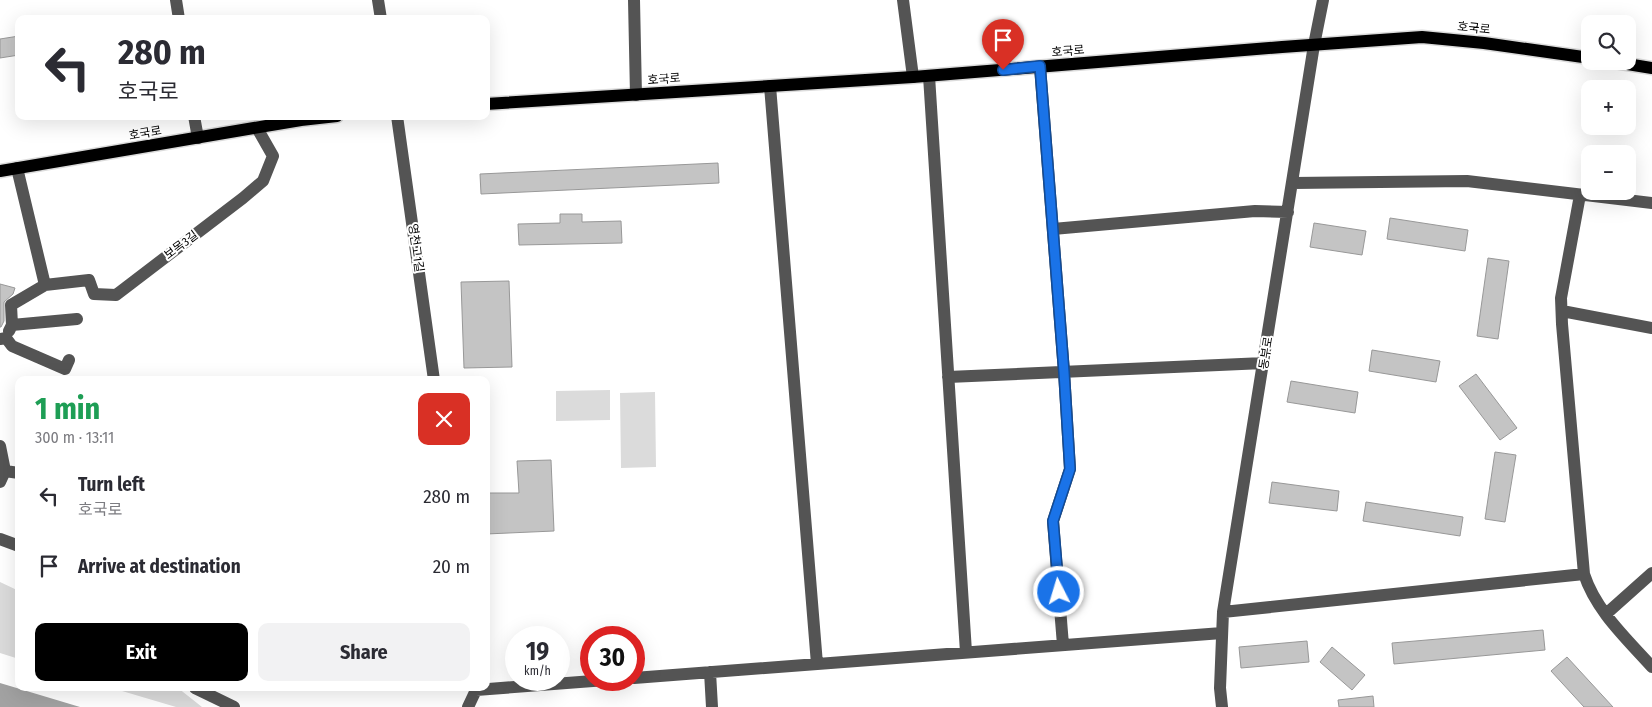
<!DOCTYPE html>
<meta charset="utf-8">
<style>
body{margin:0;font-family:"Fira Sans Condensed","Noto Sans KR",sans-serif;background:#f2f2f3;color:#2b2b33;height:100vh;display:flex;flex-direction:column;font-size:19px;white-space:nowrap}
*{box-sizing:border-box;margin:0}
p{font-size:16px;color:#7c7c81}
.icon{flex:none;width:28px;height:28px;fill:none;stroke:currentColor;stroke-width:2;stroke-linecap:round;stroke-linejoin:round}
.map{position:relative;flex:1;overflow:hidden}
.details{position:absolute;left:15px;top:376px;width:475px;height:315px;display:flex;flex-direction:column;background:#fff;border-radius:10px;box-shadow:0 5px 20px #0002}
.details>*{flex:none}
.top-card{position:absolute;left:15px;top:15px;width:475px;height:105px;border-radius:10px;box-shadow:0 5px 20px #0002;background:#fff;color:#2b2b33;overflow:hidden}
.fabs{position:absolute;left:1581px;top:15px;display:grid;gap:10px}
.fabs a{display:grid;place-items:center;width:55px;height:55px;border-radius:10px;background:#fff;box-shadow:0 5px 20px #0002;font-size:25px}
.speed{position:absolute;left:505px;top:626px;display:flex;gap:10px;font-size:25px;font-weight:700;text-align:center}
.speed>*{display:grid;place-content:center;width:65px;height:65px;border-radius:50%;background:#fff;box-shadow:0 5px 20px #0002;line-height:1}
.speed small{font-size:12px;font-weight:400}
.speed .limit{border:8px solid #d22;background:#fff;color:#111}
.pin{position:absolute;display:grid;place-items:center;width:42px;height:42px;color:#fff;margin:-51px -21px;border-radius:50% 50% 50% 0;rotate:-45deg;box-shadow:0 0 5px #0007}
.pin .icon{rotate:45deg}
.me{position:absolute;width:55px;margin:-28px;rotate:355deg;stroke-linejoin:round;filter:drop-shadow(0 0 4px #0008)}
.turn{display:flex;align-items:center;gap:18px;height:105px;padding:0 20px;font-size:22px}
.turn .icon{width:65px;height:65px;stroke-width:2.5}
.turn b{display:block;font-size:35px;line-height:42px}
.round{display:grid;place-items:center;flex:none;width:52px;height:52px;border-radius:10px;background:#f2f2f3}
.summary{display:flex;align-items:center;justify-content:space-between;height:85px;padding:0 20px}
h1{font-size:30px;font-weight:700;line-height:38px;color:#1e9e55}
.primary-button{display:flex;gap:10px;margin-top:auto;padding:10px 20px}
.primary-button a{flex:1;height:58px;border-radius:10px;background:#000;color:#fff;font-size:20px;font-weight:700;line-height:58px;text-align:center}
.primary-button a+a{background:#f2f2f3;color:#2b2b33}
ul{padding:0;list-style:none}
li{display:flex;align-items:center;gap:15px;height:70px;padding:0 20px}
li div{flex:1}
li b{display:block;font-size:19px}
li em{font-style:normal}
.map>svg:first-child{display:block}
.green{fill:#dbdbdb}
.water{fill:#a2a2a2}
.building{fill:#c4c4c4;stroke:#989898}
.lines{fill:none;stroke-linecap:round;stroke-linejoin:round}
.major-casing{stroke:#dbdbdb;stroke-width:15}
.minor{stroke:#545454;stroke-width:12}
.major{stroke:#000;stroke-width:12}
.route-casing{stroke:#114b97;stroke-width:12}
.route{stroke:#1a73e8;stroke-width:9}
.labels{text-anchor:middle;stroke-width:4;stroke-linejoin:round;paint-order:stroke}
.street-label{font-size:12px;fill:#000;stroke:#fff}
</style>
<div class="map">
<svg width="1652" height="707" viewBox="0 0 1652 707">
<rect width="100%" height="100%" fill="#fff"/>
<path class="green" d="M610 390V420L556 421V391Z
M655 392 656 467 621 468 620 393Z
M0 582 19 591V659L0 653Z
M112 688H178L202 707H176Z"/>
<path class="water" d="M0 683 80 707H0Z"/>
<path class="building" d="M19 36V55L0 58V39Z
M718 163 719 183 481 194 480 174Z
M560 214H582V222L621 221 622 243 519 245 518 224 560 223Z
M1390 218 1468 230 1465 251 1387 239Z
M1314 223 1366 231 1362 255 1310 247Z
M1488 258 1509 261 1498 339 1477 336Z
M509 281 512 367 464 368 461 282Z
M0 284 15 288 13 294 4 302V321L1 327H0Z
M1372 350 1440 361 1436 382 1369 371Z
M1476 374 1517 428 1500 440 1459 386Z
M1291 381 1358 392 1355 413 1287 402Z
M1495 452 1516 455 1505 522 1485 519Z
M551 460 554 531 486 534V493H519L517 461Z
M1272 482 1339 491 1337 511 1269 503Z
M1366 502 1463 517 1460 536 1363 521Z
M1543 630 1545 650 1394 664 1392 643Z
M1307 641 1309 662 1241 668 1239 647Z
M1332 647 1365 675 1352 690 1320 662Z
M1567 657 1613 707H1584L1551 671Z
M1373 696 1374 707H1339L1338 700Z"/>
<g class="lines">
<g class="major-casing">
<path id="major" d="M1609 61 1652 68
M486 104 913 77 1282 47 1422 37 1484 43 1590 58
M0 171 301 120 337 116"/>
</g>
<path class="minor" d="M176 0 179 19
M378 0 381 19
M634 0 636 95
M903 0 913 77
M1040 67 1064 372 1070 469 1053 521 1063 645
M929 76 966 652
M770 86 817 664
M194 116 198 138
M397 116 434 380
M17 168 45 285
M1293 183 1467 181 1652 203
M1580 195 1561 298 1562 324 1584 574C1596 611 1627 639 1652 667
M1053 229 1255 211 1288 212
M1562 311 1652 328
M12 325 11 305 45 285 89 280 94 294 116 295 243 198 263 181 273 156 257 128
M9 331 12 325 77 319
M0 339 6 338 12 346 65 369 69 360
M948 377 1264 363
M0 446 5 471 0 482
M0 469 5 471 19 473
M0 539 19 546
M1223 612 1584 574
M1606 614 1652 573
M710 672 712 707
M634 678 1222 633
M195 688 234 707
M476 690 606 680
M468 707 476 690
M1222 707 1220 688 1223 612 1314 45 1323 0"/>
<use href="#major" class="major"/>
</g>
<g class="lines">
<g class="route-casing">
<path id="route" d="M1003 70 1040 66 1064 372 1070 469 1053 521 1059 592"/>
</g>
<use href="#route" class="route"/>
</g>
<g class="labels">
<g class="street-label">
<text transform="translate(1474 28) rotate(6)" y="4">호국로</text>
<text transform="translate(1068 51) rotate(-5)" y="4">호국로</text>
<text transform="translate(664 79) rotate(-4)" y="4">호국로</text>
<text transform="translate(145 133) rotate(-10)" y="4">호국로</text>
<text transform="translate(181 245) rotate(-37)" y="4">보목3길</text>
<text transform="translate(416 248) rotate(82)" y="4">영천고1길</text>
<text transform="translate(1266 353) rotate(-81)" y="4">동부로</text>
</g>
</g>
</svg>
<div class="fabs">
<a><svg class="icon" aria-label="search" viewBox="0 0 24 24"><circle cx="10" cy="10" r="6"/><path d="M15 15l6 6"/></svg></a>
<a>+</a>
<a>−</a>
</div>
<div class="speed"><div>19<small>km/h</small></div><div class="limit">30</div></div>
<div class="pin" style="left:1003px;top:70px;background:#d93025"><svg class="icon" aria-label="arrive" viewBox="0 0 24 24"><path d="M6 21V4h12l-3 4 3 4H6"/></svg></div>
<svg class="me" style="left:1059px;top:592px" viewBox="-20 -20 40 40"><circle r="17" fill="#1a73e8" stroke="#fff" stroke-width="3"/><path d="M0-11L8 9 0 5-8 9z" fill="#fff"/></svg>
<div class="top-card">
<div class="turn"><svg class="icon" aria-label="left" viewBox="0 0 24 24"><path d="M17 20v-9H6M10 6l-5 5 5 5"/></svg><div><b>280 m</b>호국로</div></div>
</div>
<section class="details">
<div class="summary"><div><h1>1 min</h1><p>300 m · 13:11</p></div><a class="round" style="background:#d93025;color:#fff"><svg class="icon" aria-label="close" viewBox="0 0 24 24"><path d="M6 6l12 12M18 6L6 18"/></svg></a></div>
<ul>
<li><svg class="icon" aria-label="left" viewBox="0 0 24 24"><path d="M17 20v-9H6M10 6l-5 5 5 5"/></svg><div><b>Turn left</b><p>호국로</p></div><em>280 m</em></li>
<li><svg class="icon" aria-label="arrive" viewBox="0 0 24 24"><path d="M6 21V4h12l-3 4 3 4H6"/></svg><div><b>Arrive at destination</b></div><em>20 m</em></li>
</ul>
<div class="primary-button"><a>Exit</a><a>Share</a></div>
</section>
</div>
